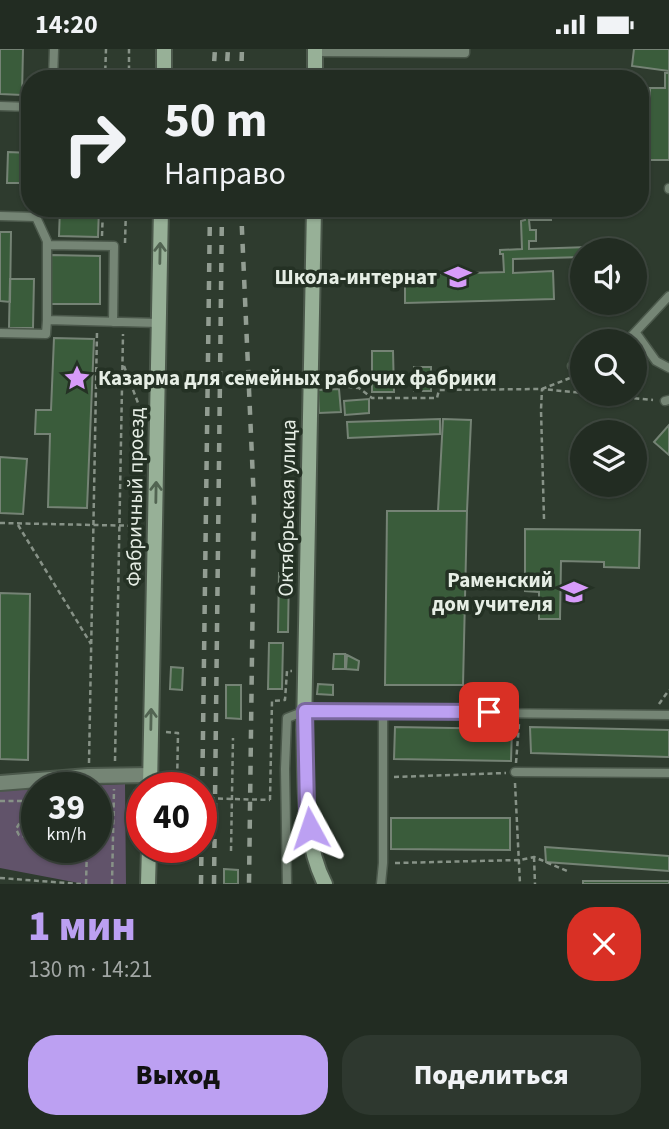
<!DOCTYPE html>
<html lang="ru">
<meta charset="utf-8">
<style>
body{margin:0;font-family:"Source Sans 3",sans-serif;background:#2e382f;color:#f1f3f6;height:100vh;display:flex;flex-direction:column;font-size:26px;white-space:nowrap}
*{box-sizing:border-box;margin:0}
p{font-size:23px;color:#a2a7a5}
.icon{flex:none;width:38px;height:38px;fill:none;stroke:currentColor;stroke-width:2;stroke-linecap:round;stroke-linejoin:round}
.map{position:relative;height:835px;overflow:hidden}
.drawer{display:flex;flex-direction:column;background:#222c22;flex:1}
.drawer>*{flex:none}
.hud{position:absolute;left:21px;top:21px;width:628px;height:147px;border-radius:28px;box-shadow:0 2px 5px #0004,0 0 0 2px #3f4840;background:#222c22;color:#f1f3f6;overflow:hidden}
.tools{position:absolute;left:570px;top:189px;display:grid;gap:14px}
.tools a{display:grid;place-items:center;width:77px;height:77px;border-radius:50%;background:#222c22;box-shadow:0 2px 5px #0004,0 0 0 2px #3f4840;font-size:35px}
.speed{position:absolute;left:21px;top:723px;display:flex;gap:14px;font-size:35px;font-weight:700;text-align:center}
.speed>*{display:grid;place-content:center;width:91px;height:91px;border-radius:50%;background:#222c22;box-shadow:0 2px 5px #0004,0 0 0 2px #3f4840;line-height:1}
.speed small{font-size:18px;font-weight:400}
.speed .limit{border:10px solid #d22;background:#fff;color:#111}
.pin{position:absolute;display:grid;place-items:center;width:60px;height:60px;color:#fff;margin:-30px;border-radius:14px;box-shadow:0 4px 10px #0006}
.me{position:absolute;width:77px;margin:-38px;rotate:355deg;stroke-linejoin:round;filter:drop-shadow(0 0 5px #0008)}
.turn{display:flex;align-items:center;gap:24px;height:147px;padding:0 28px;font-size:32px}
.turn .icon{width:91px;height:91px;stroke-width:2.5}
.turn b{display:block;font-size:49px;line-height:60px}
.round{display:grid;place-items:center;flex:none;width:74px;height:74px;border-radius:28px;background:#2e382f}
.headline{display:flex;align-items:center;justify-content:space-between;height:119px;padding:0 28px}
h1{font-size:42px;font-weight:800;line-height:52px;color:#bca0f2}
.primary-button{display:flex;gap:14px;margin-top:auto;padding:14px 28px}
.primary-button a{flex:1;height:80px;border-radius:28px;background:#bca0f2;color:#111;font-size:28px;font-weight:800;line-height:80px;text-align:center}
.primary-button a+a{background:#2e382f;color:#f1f3f6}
.status{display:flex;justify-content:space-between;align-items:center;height:49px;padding:0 35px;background:#222c22;direction:ltr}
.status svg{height:19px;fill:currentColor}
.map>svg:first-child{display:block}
.green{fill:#61536a}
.building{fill:#3a5c3b;stroke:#758375;stroke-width:2}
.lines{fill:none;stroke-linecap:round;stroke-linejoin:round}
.lane-casing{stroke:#4b584b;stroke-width:11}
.street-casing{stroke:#4b584b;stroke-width:18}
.secondary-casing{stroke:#4b584b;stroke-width:18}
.path{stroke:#879287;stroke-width:2.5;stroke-dasharray:5 3.5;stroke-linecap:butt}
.lane{stroke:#758575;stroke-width:8}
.street{stroke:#758575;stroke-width:14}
.secondary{stroke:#97b097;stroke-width:14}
.rail{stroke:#929d92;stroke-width:4.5;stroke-dasharray:9 9;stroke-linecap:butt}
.path-bridge{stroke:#879287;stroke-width:2.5;stroke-dasharray:5 3.5;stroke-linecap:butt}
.oneway{stroke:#526452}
.route-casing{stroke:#7a689d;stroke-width:18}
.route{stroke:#bca0f2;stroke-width:12}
.labels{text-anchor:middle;stroke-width:7;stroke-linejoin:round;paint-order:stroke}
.poi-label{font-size:21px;font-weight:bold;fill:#e6eee5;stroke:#243124;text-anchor:end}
.street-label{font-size:21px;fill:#e6eee5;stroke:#243124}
</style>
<div class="status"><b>14:20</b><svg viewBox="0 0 49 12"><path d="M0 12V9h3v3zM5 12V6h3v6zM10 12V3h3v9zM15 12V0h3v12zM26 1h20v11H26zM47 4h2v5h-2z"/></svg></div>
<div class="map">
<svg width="669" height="835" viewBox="0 0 669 835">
<rect width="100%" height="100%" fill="#2e3b2e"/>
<path class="green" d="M125 735 126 835H84L0 819V742L37 740V798H96V738H64Z"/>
<path class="building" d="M0 0H23L22 46 0 45Z
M634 0H669V22L632 17Z
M546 23 547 30H523V24Z
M665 24H669V111H650V39H665Z
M8 103 30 104V134H7Z
M60 159H99L98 188 59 187Z
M525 159H550L551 171H529L530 181H536V192H529V200L618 197V201H583V208L513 210V224L553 222 554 250 405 254V226L504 223 503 205H500V201L522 200 521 172 525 171Z
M0 183H11L10 253 0 252Z
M51 206 100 207V255H50Z
M10 230H34L33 279H9Z
M54 289 94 290 87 459 48 458 50 385H35L36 361H51Z
M372 302H393L394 343H372Z
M414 318H431V342H414Z
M339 340 341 363 319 364 318 341Z
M369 350V364L345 366 344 352Z
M440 370V385L348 389 347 373Z
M443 370 471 371 467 462H438Z
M669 376V406L654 393Z
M0 408 27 410 23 465 0 464Z
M387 462H467L463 636H385Z
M525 480 640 481 639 519 604 518V513L561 512 560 570H539V543L525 542Z
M279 524H289L288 583H278Z
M0 544 30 545 28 711 0 710Z
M269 594H283L282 640H268Z
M334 605H345V620H333Z
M347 606 359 612 358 621 346 620Z
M171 618 183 619 182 641 170 640Z
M318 635 333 636V646L317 645Z
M226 636H241V670L226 669Z
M395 678 512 680 511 712 394 710Z
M530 678 669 681V708L531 704Z
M391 769H510V801L391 800Z
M545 798 669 807V822L546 813Z
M224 820 238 821V835H224Z
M583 832H669V835H583Z"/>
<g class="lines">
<g class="lane-casing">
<path id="lane" d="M315 3 465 4V0
M53 30 54 0
M0 57 30 58
M669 139V140
M0 167 36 168 47 192V271
M47 196 114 197 113 273
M0 284 46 285 47 271 159 274
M636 284 656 312 669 319
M627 292 669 247
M572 317H583
M665 352 669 351
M515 723 669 724
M287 835 285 720 287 669 305 662 669 666
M381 835 383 814V663"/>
</g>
<g class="street-casing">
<path id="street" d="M0 734 88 727 151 726"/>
</g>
<g class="secondary-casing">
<path id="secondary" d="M164 30V0
M315 30V0
M314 159 304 681C306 732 302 790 325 835
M150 738 161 159
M148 835 149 798"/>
</g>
<path class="path" d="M105 30 106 0
M129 30V0
M102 187 103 159
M125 194 126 159
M124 317 143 367
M339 337 359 339 372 349H437L439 341 542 340 570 329
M592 345 653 351
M544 470 541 361 542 340 583 344
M0 474 142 477
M18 476 91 595
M659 655 669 641
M166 683 178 684 177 738
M115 712 123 285
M89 714 97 283
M516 714 519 675
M394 728 506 724
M515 734 520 835
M135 740V793
M270 751 272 652 285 651 287 622H292
M0 752H37
M21 772 30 773 32 782 27 788 19 786 16 780Z
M30 774 37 762
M231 802 233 689
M534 808 535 835
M395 814 520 811 534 808 567 822
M0 829 81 835
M86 835 87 798
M112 835 114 740"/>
<use href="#lane" class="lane"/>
<use href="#street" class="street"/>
<use href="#secondary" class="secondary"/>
<path class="rail" d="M213 30 215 0
M226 30 228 0
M241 30 242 0
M241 159 254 454 249 835
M201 835 210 159
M214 835 222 159"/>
<path class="path-bridge" d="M201 749 270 751"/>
</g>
<defs><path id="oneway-shaft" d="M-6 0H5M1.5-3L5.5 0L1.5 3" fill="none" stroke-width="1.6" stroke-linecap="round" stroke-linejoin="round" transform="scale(1.75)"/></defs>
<g class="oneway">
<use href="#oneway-shaft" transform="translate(160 204) rotate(-89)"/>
<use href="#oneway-shaft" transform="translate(156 443) rotate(-89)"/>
<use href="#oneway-shaft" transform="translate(151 670) rotate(-89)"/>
</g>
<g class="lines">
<g class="route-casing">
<path id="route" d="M310 779 307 760 305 662 489 663"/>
</g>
<use href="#route" class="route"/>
</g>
<defs>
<g id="school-bare" transform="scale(2.1)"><path d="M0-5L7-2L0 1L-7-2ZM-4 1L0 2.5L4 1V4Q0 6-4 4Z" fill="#d79bf9" stroke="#243124" stroke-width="2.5" paint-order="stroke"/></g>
<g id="sight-bare" transform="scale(2.1)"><path d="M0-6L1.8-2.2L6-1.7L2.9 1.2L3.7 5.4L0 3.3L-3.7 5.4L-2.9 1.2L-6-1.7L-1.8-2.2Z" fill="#d79bf9" stroke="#243124" stroke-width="2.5" paint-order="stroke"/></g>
<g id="university-bare" transform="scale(2.1)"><path d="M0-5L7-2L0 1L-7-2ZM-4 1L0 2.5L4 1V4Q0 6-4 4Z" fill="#d79bf9" stroke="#243124" stroke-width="2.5" paint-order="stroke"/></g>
</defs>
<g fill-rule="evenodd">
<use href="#school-bare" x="458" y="228"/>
<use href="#sight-bare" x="77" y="329"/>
<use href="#university-bare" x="574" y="543"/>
</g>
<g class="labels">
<g class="poi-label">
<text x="437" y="235">Школа-интернат</text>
<text x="98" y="336" text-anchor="start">Казарма для семейных рабочих фабрики</text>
<text x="553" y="538">Раменский<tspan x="553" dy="24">дом учителя</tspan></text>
</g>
<g class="street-label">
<text transform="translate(135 448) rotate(-89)" y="7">Фабричный проезд</text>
<text transform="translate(287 459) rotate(-89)" y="7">Октябрьская улица</text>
</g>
</g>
</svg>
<div class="tools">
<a><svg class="icon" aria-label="sound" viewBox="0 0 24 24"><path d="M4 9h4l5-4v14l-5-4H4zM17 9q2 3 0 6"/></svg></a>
<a><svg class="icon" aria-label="search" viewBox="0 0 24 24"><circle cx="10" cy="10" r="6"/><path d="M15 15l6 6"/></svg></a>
<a><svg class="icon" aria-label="layers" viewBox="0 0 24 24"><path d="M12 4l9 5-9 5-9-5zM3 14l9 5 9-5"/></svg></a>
</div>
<div class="speed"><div>39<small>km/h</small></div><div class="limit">40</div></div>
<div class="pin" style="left:489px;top:663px;background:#d93025"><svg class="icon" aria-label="arrive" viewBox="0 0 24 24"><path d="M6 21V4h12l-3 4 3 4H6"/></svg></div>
<svg class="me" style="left:310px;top:779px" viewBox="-20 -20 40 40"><path d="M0-17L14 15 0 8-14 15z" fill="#bca0f2" stroke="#fff" stroke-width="4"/></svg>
<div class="hud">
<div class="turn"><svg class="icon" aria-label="right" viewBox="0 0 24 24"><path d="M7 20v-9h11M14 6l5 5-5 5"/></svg><div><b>50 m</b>Направо</div></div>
</div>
</div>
<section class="drawer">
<div class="headline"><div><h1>1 мин</h1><p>130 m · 14:21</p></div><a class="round" style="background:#d93025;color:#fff"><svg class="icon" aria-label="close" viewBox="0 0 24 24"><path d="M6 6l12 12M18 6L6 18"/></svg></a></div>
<div class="primary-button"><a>Выход</a><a>Поделиться</a></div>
</section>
